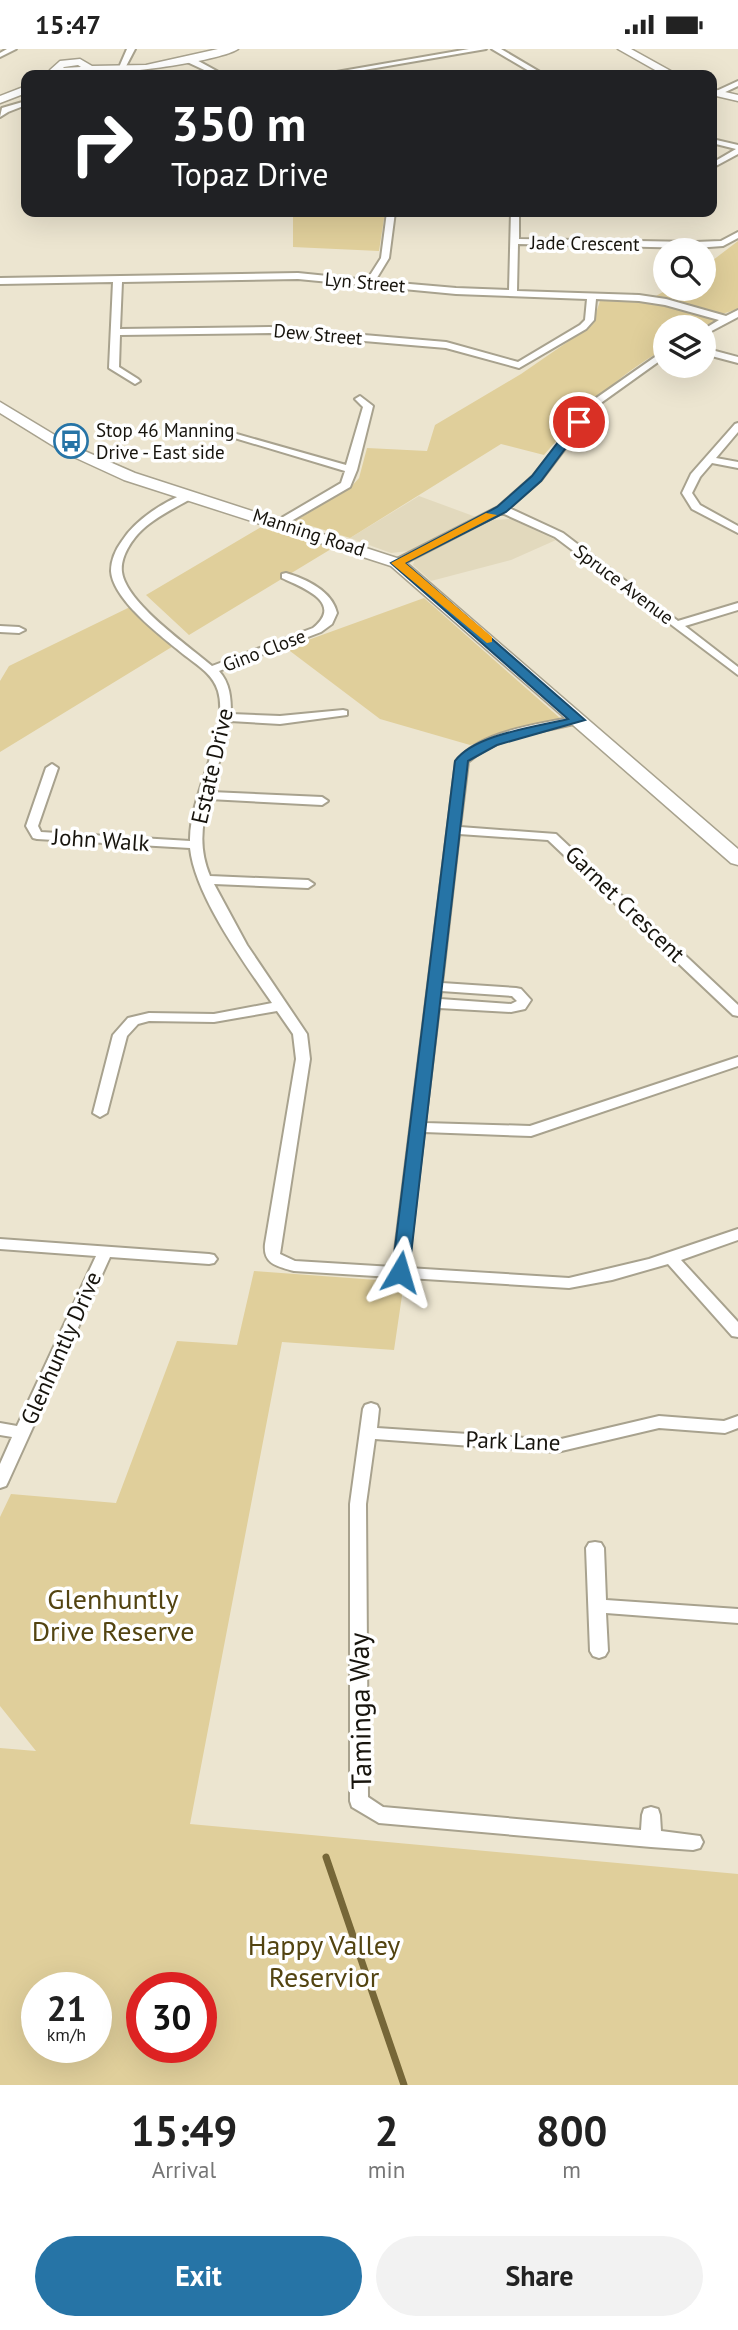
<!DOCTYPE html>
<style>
body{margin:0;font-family:"PT Sans",sans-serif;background:#f2f2f2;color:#222;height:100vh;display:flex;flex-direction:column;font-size:26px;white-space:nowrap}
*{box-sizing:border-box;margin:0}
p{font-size:23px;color:#767676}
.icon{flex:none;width:38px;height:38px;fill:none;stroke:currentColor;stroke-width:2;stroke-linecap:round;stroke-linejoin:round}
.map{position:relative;height:2036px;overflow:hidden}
.side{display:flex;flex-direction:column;background:#fff;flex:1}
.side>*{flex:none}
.guide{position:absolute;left:21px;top:21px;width:696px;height:147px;border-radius:14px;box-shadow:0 7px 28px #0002;background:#202124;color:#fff;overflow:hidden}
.fabs{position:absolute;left:653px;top:189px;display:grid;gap:14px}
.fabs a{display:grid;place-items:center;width:63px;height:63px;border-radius:50%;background:#fff;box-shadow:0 7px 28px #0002;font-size:35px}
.speed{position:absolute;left:21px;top:1923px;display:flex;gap:14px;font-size:35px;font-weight:700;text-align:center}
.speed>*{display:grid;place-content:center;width:91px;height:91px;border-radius:50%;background:#fff;box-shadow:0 7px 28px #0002;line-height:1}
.speed small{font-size:18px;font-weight:400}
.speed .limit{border:10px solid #d22;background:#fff;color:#111}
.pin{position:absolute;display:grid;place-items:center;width:60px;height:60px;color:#fff;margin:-30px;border:4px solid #fff;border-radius:50%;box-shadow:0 2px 7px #0007}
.me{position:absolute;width:77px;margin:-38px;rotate:7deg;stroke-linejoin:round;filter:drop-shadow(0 0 5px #0008)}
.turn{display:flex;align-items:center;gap:24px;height:147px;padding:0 35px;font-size:32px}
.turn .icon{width:91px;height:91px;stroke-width:2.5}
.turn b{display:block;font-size:49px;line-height:60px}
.eta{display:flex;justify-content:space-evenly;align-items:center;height:119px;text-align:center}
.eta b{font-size:42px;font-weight:700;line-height:49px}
.action{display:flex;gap:14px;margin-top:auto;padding:14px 35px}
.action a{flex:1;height:80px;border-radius:42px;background:#2674a6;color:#fff;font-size:28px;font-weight:700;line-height:80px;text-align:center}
.action a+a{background:#f2f2f2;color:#222}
.status{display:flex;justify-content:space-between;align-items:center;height:49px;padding:0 35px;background:#fff;direction:ltr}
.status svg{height:19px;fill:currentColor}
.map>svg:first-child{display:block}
.built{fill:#e2d9bd}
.green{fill:#e0cf9b;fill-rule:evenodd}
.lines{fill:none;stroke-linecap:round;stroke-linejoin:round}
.stream{stroke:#766738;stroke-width:7}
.street-casing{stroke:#a8a28e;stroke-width:4}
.secondary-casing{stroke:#a8a28e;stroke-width:3}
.street{fill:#fff;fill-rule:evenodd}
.secondary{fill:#fff;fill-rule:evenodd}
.route{fill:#2674a6;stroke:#194b6c;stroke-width:2}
.slow{fill:#f59e0b}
.labels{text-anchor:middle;stroke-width:7;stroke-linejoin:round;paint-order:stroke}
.far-street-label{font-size:19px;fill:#17140d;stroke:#fff}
.far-poi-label{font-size:19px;fill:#17140d;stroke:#fff;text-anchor:start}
.street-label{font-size:23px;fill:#17140d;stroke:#fff}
.near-park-label{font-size:28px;fill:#534411;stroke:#fff}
.near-street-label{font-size:28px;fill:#17140d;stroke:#fff}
</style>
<div class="status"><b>15:47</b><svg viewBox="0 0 49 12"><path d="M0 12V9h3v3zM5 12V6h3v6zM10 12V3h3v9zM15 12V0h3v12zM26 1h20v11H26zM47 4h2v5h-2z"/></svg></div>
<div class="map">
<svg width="738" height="2036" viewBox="0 0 738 2036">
<rect width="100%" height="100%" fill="#ece5d0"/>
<path class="built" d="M419 447 476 468 409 502 391 504 350 489Z
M511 470 556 491 511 511 431 532 413 516 415 510 493 471Z"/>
<path class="green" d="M293 163H385L379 202 293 198Z
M738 192V260L722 265 656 247 668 240H704V218Z
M609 250 663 254 713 267 715 272 704 279 665 278V300C616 326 580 365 544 406L501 395 350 489 295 472 351 438 359 429 367 399 427 402 435 376 521 325 592 276 600 252Z
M268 474 336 497 189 586 146 546Z
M424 549 561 670 470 696 380 670 286 599Z
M130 558 175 596 0 703V632L9 617Z
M254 1222 404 1233 394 1301 282 1293 190 1775 738 1825V2036H0V1699L36 1702 0 1657V1468L11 1445 116 1454 177 1292 237 1296ZM96 1939V1998H37V1939ZM201 1939V1998H142V1939Z"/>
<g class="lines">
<path class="stream" d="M326 1808 404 2036"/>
<g class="street-casing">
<path id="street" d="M7 0H16L0 8V4Z
M127 0H135L123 23H117Z
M469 0H486L335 26H319Z
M492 0H501L545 26H536Z
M185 8H191L224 26H215L185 12Z
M738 32V37L719 46 712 44Z
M26 52V56L8 63 0 68 2 59Z
M712 90 738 96V105L712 119V114L736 100 712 94Z
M387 163H395L389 209 375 232 456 239 509 241 511 163H519V190L695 193 721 192 738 183V189L723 197 695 199 518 195 517 242 639 246 666 250 726 267 738 261V268L704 286V280L719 271 665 256 639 252 596 250 594 271 586 280 519 319 446 299 270 284 120 286 119 318 138 330 140 332 135 335 109 319 113 233 0 235V229L298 224 367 231 381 209ZM298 230 456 245 587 250 585 271 580 276 518 313 446 293 270 278 120 280 122 233Z
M704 299 738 308V314L704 305Z
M665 301V308L598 356 541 431 509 459 563 484 678 572 738 554V561L685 577 738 618V626L555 488 502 464 401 516H393V512L498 458 533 427 592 352Z
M360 347 373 357 357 421 350 438 286 475H278V471L341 434 345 422 228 387 233 384 346 416 363 358 355 350Z
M738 374V383L716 409 738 413V419L712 414 700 428 692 444 700 456 738 477V484L692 460 682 444 691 425 735 375Z
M190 443 195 446 194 448C177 458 157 467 143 480 132 490 120 508 122 523 126 554 189 597 212 617L313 579C344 554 304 539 282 529V525L286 524C306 530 332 542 337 564L332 575 321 583 219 622C230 634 231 649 231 665L280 667 343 661 347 662V666L280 675 230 672 211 743 322 748 328 752 322 756 209 750C201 777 199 801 210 827L308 831 314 835 308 839 214 835 247 896 307 985 310 1010 280 1205 295 1212 393 1218 456 712C484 680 539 676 578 667L584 671 582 673C544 683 498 686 468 713L460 778 556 785 738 956V967L733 966 548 791 459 785 442 934 516 939 521 940 531 951 525 960 511 963 439 959 425 1074 530 1077 738 1008V1017L531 1087 424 1083 408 1219 569 1229 649 1210 738 1180V1191L681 1211 738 1273V1288L732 1287 668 1215 612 1231 569 1239 294 1222C277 1217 263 1215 265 1195L296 1010 293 985 277 962 214 973 149 972 138 975 127 987 107 1064 100 1068 93 1064 113 986 128 969 149 964 214 965 272 954C245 915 195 847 190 799L37 790 33 789 26 777 46 719 52 715 58 719 38 777 41 783 190 792C189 746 230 683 218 642 213 626 200 618 187 608 165 590 113 552 111 522 111 511 116 500 122 492 136 470 166 451 190 443ZM441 942 512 947 517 952 511 955 440 950Z
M0 577 19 578 25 581 19 584 0 583Z
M0 1190 209 1205 214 1206 217 1210 214 1214 209 1215 110 1208 8 1433 6 1437 0 1439V1415L12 1388 0 1386V1374L17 1377 96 1207 0 1200Z
M371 1354 377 1356 379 1360 377 1379 557 1391 659 1367 724 1372 738 1367V1379L725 1384 659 1379 557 1403 375 1390 366 1455 368 1748 383 1758 641 1781 642 1766 644 1760 651 1758 658 1760 660 1766 661 1782 700 1787 703 1793 700 1799 693 1801 651 1798 379 1774 352 1758 350 1752V1455L363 1360 365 1356Z
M595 1493 601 1494 604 1499 606 1551 738 1560V1574L606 1564 608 1602 605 1607 599 1609 593 1607 590 1602 586 1499 589 1494Z"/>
</g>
<g class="secondary-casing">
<path id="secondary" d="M218 0H238C218 14 69 34 50 21L60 12 80 10 92 17 146 16ZM78 16 81 18 63 19 64 18Z
M618 0H631L678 26H664Z
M26 37V44L0 54V47Z
M712 40 738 46V52L712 46Z
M0 353 73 397 135 424 403 511 738 800V816L731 814 391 517 124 431 63 403 0 364Z"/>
</g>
<use href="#street" class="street"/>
<use href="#secondary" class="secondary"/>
</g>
<path class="route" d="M575 371 585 373 541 432 506 463 405 514 585 671 497 696 468 712 409 1223 400 1229 392 1223 455 712C475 685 536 678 568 670L391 514 497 458 532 427Z"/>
<path class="slow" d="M486 464 497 466 405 514 492 588V593L487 594 391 514Z"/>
<defs>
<g id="bus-ring" transform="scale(1.75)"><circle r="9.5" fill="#fff" stroke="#2674a6" stroke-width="1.5"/><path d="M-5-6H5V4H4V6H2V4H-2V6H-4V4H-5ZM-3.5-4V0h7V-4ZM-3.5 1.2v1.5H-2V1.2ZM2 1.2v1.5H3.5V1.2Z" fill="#2674a6"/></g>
</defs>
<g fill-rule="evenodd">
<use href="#bus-ring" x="71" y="392"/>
</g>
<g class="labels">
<g class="far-street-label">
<text transform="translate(585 194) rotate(1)" y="7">Jade Crescent</text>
<text transform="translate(365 233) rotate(5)" y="7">Lyn Street</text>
<text transform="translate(318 285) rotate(5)" y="7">Dew Street</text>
<text transform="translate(309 483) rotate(18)" y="7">Manning Road</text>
<text transform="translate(624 535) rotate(37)" y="7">Spruce Avenue</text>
<text transform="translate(264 601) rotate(-21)" y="7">Gino Close</text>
</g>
<g class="far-poi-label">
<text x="96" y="388">Stop 46 Manning<tspan x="96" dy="22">Drive - East side</tspan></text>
</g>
<g class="street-label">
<text transform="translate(212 717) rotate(-77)" y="8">Estate Drive</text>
<text transform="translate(101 791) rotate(4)" y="8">John Walk</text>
<text transform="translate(625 855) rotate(44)" y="8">Garnet Crescent</text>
<text transform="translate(61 1299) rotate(-66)" y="8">Glenhuntly Drive</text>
<text transform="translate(513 1392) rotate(2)" y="8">Park Lane</text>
</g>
<g class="near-park-label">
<text x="113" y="1560">Glenhuntly<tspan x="113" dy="32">Drive Reserve</tspan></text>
<text x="324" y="1906">Happy Valley<tspan x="324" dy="32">Reservior</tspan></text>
</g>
<g class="near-street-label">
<text transform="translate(360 1662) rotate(-91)" y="10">Taminga Way</text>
</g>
</g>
</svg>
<div class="fabs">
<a><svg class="icon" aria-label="search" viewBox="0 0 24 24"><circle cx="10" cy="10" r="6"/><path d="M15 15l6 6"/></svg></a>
<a><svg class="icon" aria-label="layers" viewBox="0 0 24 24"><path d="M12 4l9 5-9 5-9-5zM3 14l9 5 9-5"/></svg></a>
</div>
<div class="speed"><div>21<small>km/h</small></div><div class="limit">30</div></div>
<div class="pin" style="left:579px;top:373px;background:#d93025"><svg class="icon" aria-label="arrive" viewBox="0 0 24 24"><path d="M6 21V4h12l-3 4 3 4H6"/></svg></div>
<svg class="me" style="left:400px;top:1223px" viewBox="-20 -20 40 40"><path d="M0-17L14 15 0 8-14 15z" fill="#2674a6" stroke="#fff" stroke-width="4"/></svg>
<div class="guide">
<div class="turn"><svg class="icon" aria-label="right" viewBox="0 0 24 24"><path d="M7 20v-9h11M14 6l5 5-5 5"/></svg><div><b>350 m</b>Topaz Drive</div></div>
</div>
</div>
<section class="side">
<div class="eta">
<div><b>15:49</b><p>Arrival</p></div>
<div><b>2</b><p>min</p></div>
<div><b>800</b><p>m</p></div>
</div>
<div class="action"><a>Exit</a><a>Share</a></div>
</section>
